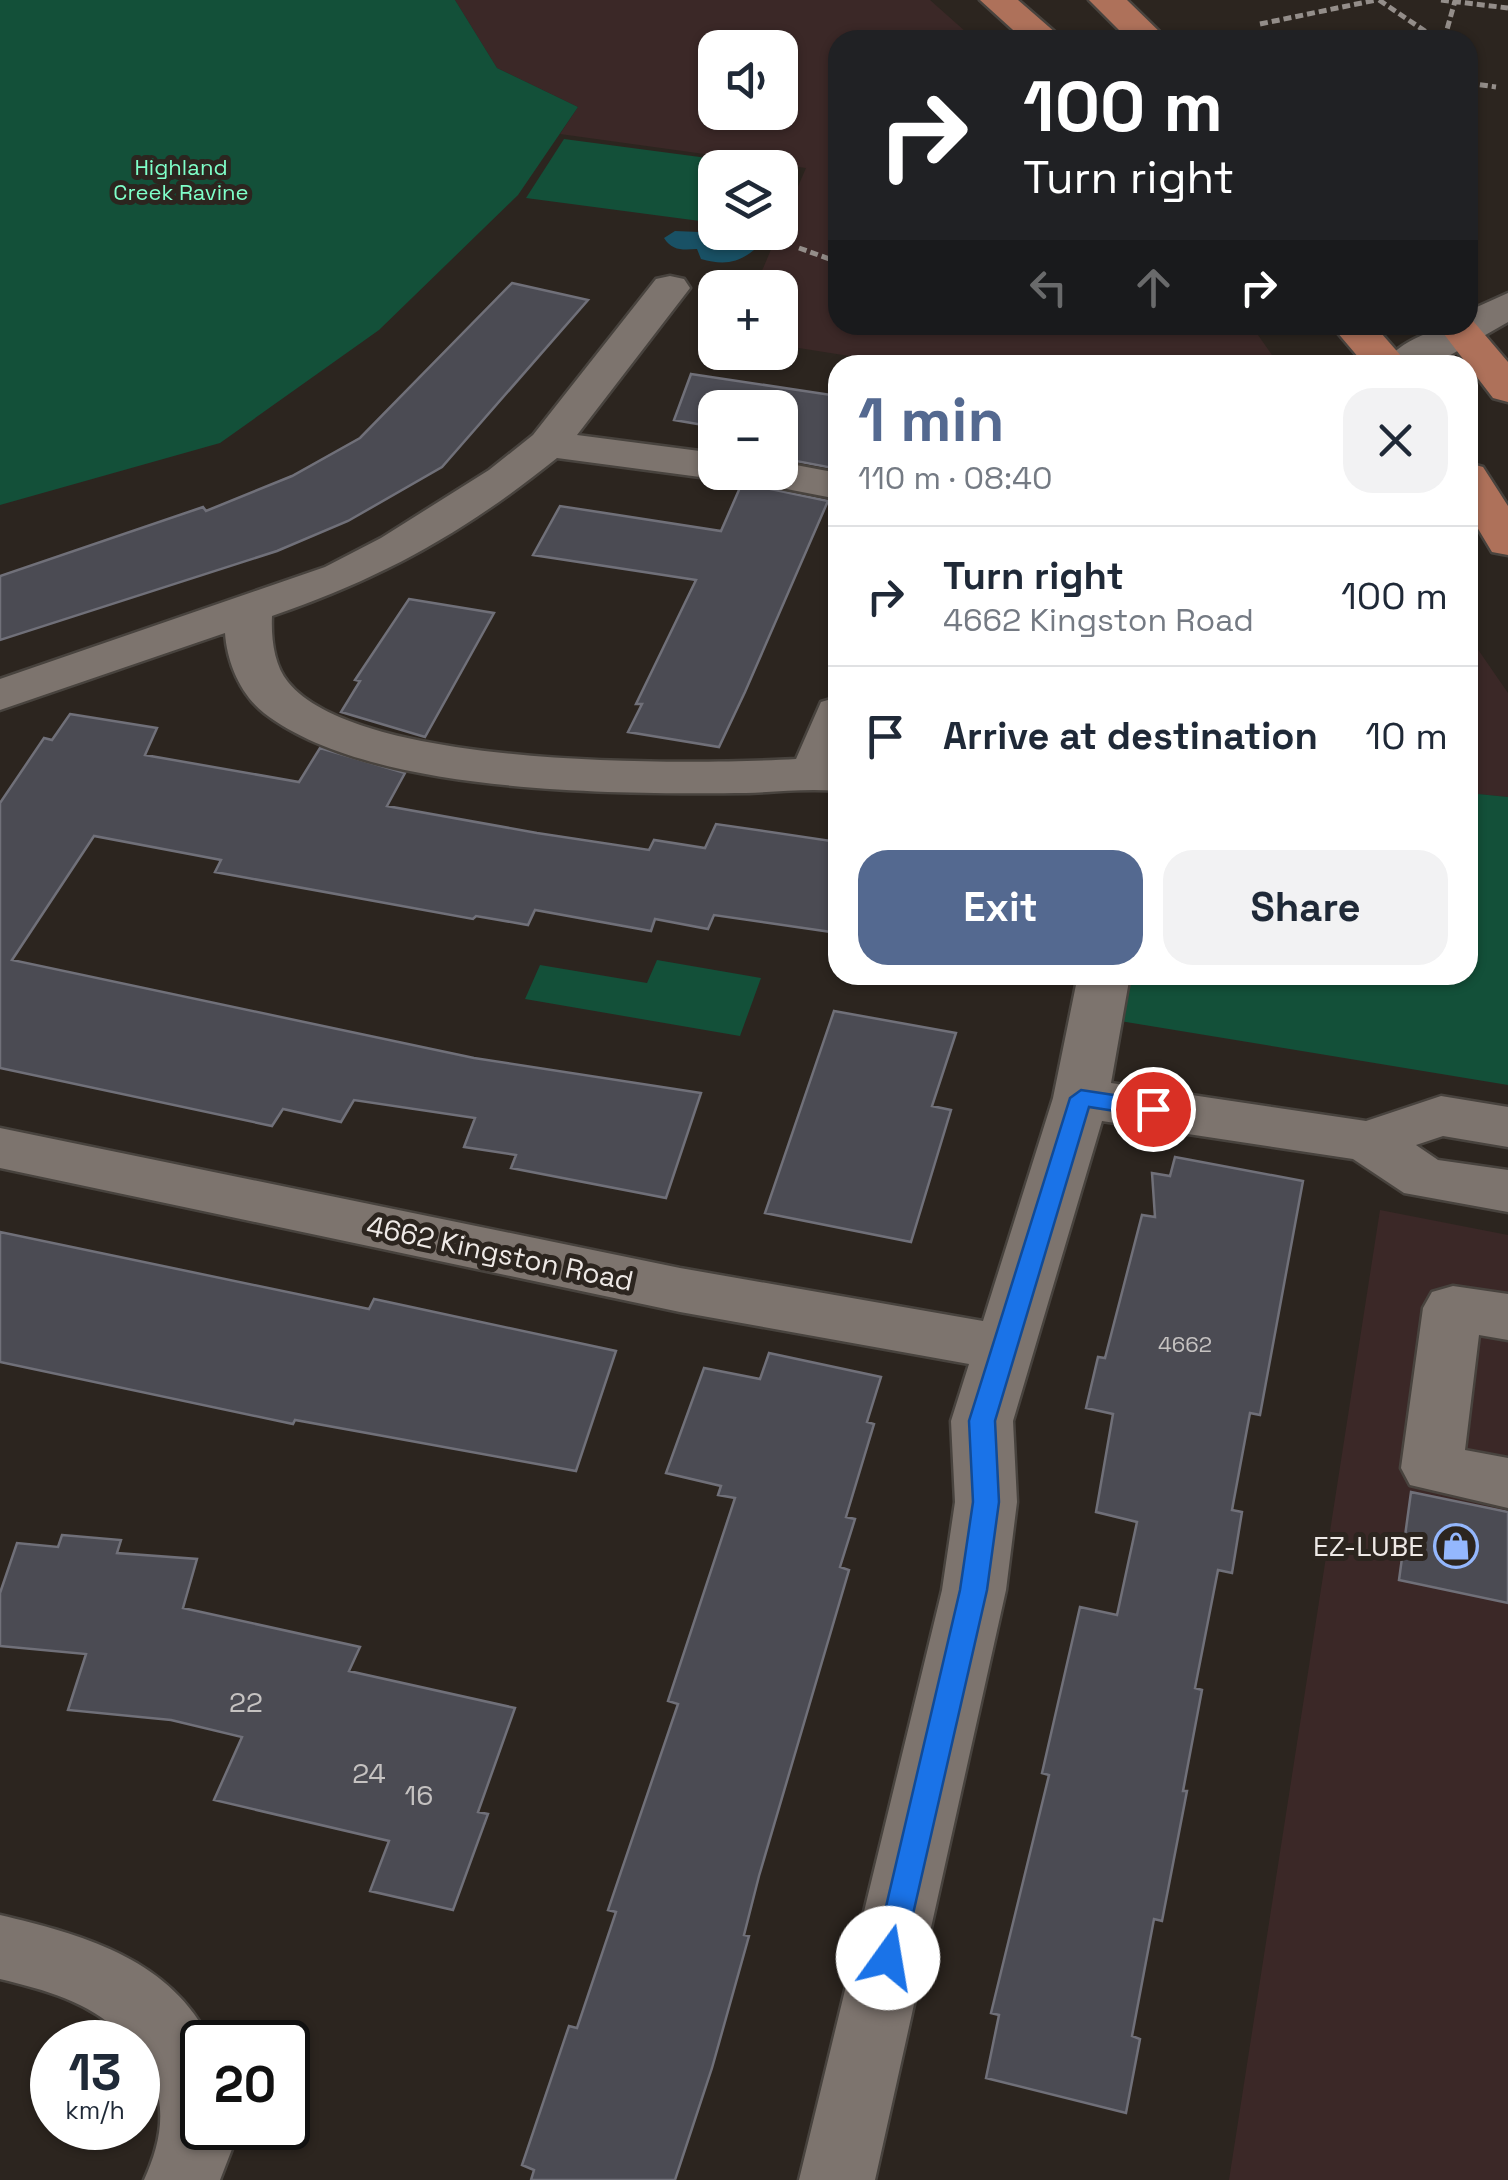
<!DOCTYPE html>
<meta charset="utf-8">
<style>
body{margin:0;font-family:"Space Grotesk",sans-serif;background:#f2f2f3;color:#1f2937;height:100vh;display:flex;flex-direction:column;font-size:38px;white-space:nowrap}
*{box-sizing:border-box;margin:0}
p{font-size:32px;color:#747a83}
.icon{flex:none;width:55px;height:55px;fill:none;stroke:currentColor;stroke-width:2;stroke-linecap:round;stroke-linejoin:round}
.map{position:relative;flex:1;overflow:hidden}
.details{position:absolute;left:828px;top:355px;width:650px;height:630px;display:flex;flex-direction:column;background:#fff;border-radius:30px;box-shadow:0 2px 8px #0004}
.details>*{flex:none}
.top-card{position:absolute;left:828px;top:30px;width:650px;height:305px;border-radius:30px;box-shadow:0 2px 8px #0004;background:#202124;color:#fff;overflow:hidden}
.fabs{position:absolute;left:698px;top:30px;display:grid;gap:20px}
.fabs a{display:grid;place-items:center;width:100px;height:100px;border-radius:20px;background:#fff;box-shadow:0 2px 8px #0004;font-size:50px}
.speed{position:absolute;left:30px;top:2020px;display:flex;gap:20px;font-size:50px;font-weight:700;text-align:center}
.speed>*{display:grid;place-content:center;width:130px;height:130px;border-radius:50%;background:#fff;box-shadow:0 2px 8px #0004;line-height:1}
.speed small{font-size:25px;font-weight:400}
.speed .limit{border:5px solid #111;border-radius:15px;background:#fff;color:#111}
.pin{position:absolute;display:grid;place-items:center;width:85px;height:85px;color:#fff;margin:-42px;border:5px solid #fff;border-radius:50%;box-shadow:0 2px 10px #0007}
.me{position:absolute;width:110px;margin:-55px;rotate:13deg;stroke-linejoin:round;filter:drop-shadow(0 0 8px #0008)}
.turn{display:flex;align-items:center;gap:35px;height:210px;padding:0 30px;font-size:45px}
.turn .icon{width:130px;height:130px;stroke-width:2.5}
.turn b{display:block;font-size:70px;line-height:85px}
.lanes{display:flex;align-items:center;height:95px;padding:0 30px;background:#0003;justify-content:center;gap:50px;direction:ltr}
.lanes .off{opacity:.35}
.round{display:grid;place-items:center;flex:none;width:105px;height:105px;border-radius:30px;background:#f2f2f3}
.headline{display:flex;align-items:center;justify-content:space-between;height:170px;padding:0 30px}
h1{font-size:60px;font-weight:700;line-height:75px;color:#546990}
.action{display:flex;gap:20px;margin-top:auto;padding:20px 30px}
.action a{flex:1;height:115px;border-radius:30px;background:#546990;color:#fff;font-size:40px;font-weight:700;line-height:115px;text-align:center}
.action a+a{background:#f2f2f3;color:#1f2937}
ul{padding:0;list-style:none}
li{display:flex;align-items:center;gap:30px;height:140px;padding:0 30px;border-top:2px solid #e0e1e3}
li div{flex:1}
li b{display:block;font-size:38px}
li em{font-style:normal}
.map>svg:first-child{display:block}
.commercial{fill:#3b2827;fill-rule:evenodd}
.green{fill:#135039}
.water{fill:#195165}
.building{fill:#4b4b53;stroke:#707079;stroke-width:2.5}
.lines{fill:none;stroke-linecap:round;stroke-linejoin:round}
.minor-casing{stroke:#48433e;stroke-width:5}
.major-casing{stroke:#48433e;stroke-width:5}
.path{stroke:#948e8a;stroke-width:5;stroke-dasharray:8 4;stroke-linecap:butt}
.minor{fill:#7d746e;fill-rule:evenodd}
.major{fill:#ae715a;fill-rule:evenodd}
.route{fill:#1a73e8;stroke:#114b97;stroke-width:2.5}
.labels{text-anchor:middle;stroke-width:10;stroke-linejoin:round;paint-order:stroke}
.far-park-label{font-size:22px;fill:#7fffc9;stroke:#2c251f}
.number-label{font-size:22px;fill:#c5c2c1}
.street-label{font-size:28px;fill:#eee9e6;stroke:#2c251f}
.poi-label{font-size:28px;fill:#eee9e6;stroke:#2c251f;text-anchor:end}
.near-number-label{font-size:28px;fill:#c5c2c1}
</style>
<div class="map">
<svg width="1508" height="2180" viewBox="0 0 1508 2180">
<rect width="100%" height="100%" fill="#2c251f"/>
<path class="commercial" d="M455 0H930L975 40H838V325H1251L1279 365H906L780 345V288L755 287 806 168 560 134 578 107 497 68ZM715 48H780V112H715Z
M1468 635 1508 693V797L1468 793Z
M1380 1210 1508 1235V2180H1229Z"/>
<path class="green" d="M0 0H455L497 68 578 107 518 195 379 330 220 443 0 505Z
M564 139 798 170 780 204V168H715V223L526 198Z
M1468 793 1508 797V1085L1120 1021 1129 975H1468Z
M657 960 761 978 740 1036 525 999 540 965 647 983Z"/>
<path class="water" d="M675 231 724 233 754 250C737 264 722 265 701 259L697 249C683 250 672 251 664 238Z"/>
<path class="building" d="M512 283 588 300 442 467 348 521 277 551 0 640V576L203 507 206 511 292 476 360 438Z
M691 374 838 396V469L780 458V408H715V427L674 420Z
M742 483 828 501 745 692 719 747 628 732 642 704H636L696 580 533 555 560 506 721 531Z
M409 599 494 613 425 737 341 712 360 681 355 680Z
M70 714 157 728 145 755 299 782 320 748 405 773 387 806 537 833 649 850 654 840 705 848 716 824 838 842V933L714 915 708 929 655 919 651 931 535 910 528 925 476 916 473 919 215 872 221 860 94 836 12 960 474 1058 701 1093 666 1198 511 1168 516 1155 464 1147 475 1118 354 1100 341 1122 283 1109 272 1126 0 1068V803L44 738 52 740Z
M834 1011 956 1033 932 1106 951 1110 911 1242 765 1213Z
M1175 1157 1303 1181 1260 1415 1250 1413 1232 1510 1242 1512 1232 1573 1218 1570 1195 1688 1202 1690 1183 1791H1187L1162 1921 1154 1919 1132 2036 1140 2039 1126 2113 986 2078 999 2015 991 2013 1049 1775 1042 1773 1080 1607 1117 1615 1137 1522 1096 1512 1113 1414 1086 1408 1098 1357 1105 1358 1142 1215 1155 1217 1152 1173 1170 1176Z
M0 1232 369 1309 374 1299 616 1351 576 1471 295 1420 293 1424 0 1362Z
M769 1353 881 1377 867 1422 874 1424 846 1517 855 1519 840 1567 849 1570 759 1876 744 1935 749 1936 712 2068 675 2180H531L534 2170 522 2165 569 2026 577 2028 616 1912 608 1910 678 1704 668 1701 735 1498 718 1495 721 1486 666 1473 704 1368 760 1379Z
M1411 1492 1508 1512V1603L1399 1580Z
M62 1535 121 1540 117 1553 197 1559 183 1608 360 1647 349 1671 515 1708 478 1812 488 1814 453 1910 370 1891 389 1841 214 1800 242 1737 171 1720 68 1710 86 1654 0 1646V1593L17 1543 58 1547Z"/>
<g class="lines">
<g class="minor-casing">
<path id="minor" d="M670 276 684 279 690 288 577 435 715 453V472L730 475 715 479 557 458C465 532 383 578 272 616 271 638 274 665 288 682 358 769 688 765 796 759L821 702 838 697V791C807 788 777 792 746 793 615 794 370 795 264 713 240 694 227 662 225 633L0 710V679L325 567 381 538 489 470 533 435 656 279Z
M1508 293V322L1433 365H1382C1399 341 1439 325 1468 325V311Z
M780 462 838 473V499L745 481 739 472H780Z
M1078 975H1130L1111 1083 1366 1121 1441 1096 1508 1107V1147L1443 1136 1416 1145 1438 1160 1508 1170V1212L1404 1193 1353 1159 1102 1121 1013 1421 1017 1502 1006 1590 875 2180H799L942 1590 955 1502 951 1421 969 1364 680 1312 0 1168V1128L680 1268 983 1321 1053 1098Z
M1453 1286 1508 1294V1340L1479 1335 1465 1450 1508 1458V1508L1410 1485 1401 1468 1423 1308 1432 1292Z
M0 1915C84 1935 171 1959 211 2042H202V2128H234L232 2149 220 2180H144C159 2147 167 2114 153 2078 148 2065 138 2057 138 2042H129C95 2003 49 1991 0 1979Z"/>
</g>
<g class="major-casing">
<path id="major" d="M980 0H1018L1064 40H1024Z
M1089 0H1127L1168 40H1129Z
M1468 315 1508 362V402L1493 398 1437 325H1468Z
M1331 325H1374L1409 365H1365Z
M1468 463 1483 467 1508 506V555L1492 552 1468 512Z"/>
</g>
<path class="path" d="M1379 0 1438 40
M1441 0 1508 8
M1260 24 1376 0
M1444 40 1455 1
M1468 83 1496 87
M799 248 838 262"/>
<use href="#minor" class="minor"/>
<use href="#major" class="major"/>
</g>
<path class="route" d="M1081 1090 1153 1101 1164 1109 1153 1117 1089 1107 995 1421 999 1502 987 1590 903 1958 899 1968 888 1972 878 1968 874 1958 960 1590 973 1502 969 1421 1070 1098Z"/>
<defs>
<g id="shop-ring" transform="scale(2.25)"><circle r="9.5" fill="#2c251f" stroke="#94b7fd" stroke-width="1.5"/><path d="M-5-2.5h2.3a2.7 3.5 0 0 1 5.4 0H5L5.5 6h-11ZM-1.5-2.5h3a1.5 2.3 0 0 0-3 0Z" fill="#94b7fd"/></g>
</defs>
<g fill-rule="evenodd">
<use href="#shop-ring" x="1456" y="1546"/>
</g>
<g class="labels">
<g class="far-park-label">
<text x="181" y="175">Highland<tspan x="181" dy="25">Creek Ravine</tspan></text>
</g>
<g class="number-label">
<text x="1185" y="1352">4662</text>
</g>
<g class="street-label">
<text transform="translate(500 1253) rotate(12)" y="10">4662 Kingston Road</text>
</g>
<g class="poi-label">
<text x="1424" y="1556">EZ-LUBE</text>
</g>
<g class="near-number-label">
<text x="246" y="1712">22</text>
<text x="369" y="1783">24</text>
<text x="419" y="1805">16</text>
</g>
</g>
</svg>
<div class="fabs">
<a><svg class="icon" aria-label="sound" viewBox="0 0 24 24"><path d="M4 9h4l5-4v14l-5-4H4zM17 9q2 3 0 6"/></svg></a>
<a><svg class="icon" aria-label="layers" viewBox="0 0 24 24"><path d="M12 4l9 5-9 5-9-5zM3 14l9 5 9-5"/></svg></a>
<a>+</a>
<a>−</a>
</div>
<div class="speed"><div>13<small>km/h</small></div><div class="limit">20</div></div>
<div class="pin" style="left:1153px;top:1109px;background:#d93025"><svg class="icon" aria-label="arrive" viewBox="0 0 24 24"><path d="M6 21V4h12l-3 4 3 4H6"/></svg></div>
<svg class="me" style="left:888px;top:1958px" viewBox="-20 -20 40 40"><circle r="19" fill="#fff"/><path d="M0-13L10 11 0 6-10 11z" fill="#1a73e8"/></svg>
<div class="top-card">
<div class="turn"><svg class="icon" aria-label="right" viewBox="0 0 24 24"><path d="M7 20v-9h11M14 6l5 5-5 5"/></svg><div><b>100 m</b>Turn right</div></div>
<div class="lanes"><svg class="icon off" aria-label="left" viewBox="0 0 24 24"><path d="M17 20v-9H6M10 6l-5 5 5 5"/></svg><svg class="icon off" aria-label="ahead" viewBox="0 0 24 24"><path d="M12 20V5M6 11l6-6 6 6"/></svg><svg class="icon" aria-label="right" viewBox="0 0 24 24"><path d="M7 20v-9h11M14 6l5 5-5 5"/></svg></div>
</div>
<section class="details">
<div class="headline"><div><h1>1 min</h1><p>110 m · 08:40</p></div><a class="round"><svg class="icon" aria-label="close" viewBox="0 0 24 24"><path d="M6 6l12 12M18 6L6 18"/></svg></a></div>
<ul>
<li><svg class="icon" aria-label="right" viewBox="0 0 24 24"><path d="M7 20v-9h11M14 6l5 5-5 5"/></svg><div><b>Turn right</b><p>4662 Kingston Road</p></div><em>100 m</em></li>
<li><svg class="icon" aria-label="arrive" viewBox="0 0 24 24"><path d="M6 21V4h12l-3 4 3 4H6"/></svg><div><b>Arrive at destination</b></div><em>10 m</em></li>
</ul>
<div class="action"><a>Exit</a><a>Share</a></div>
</section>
</div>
